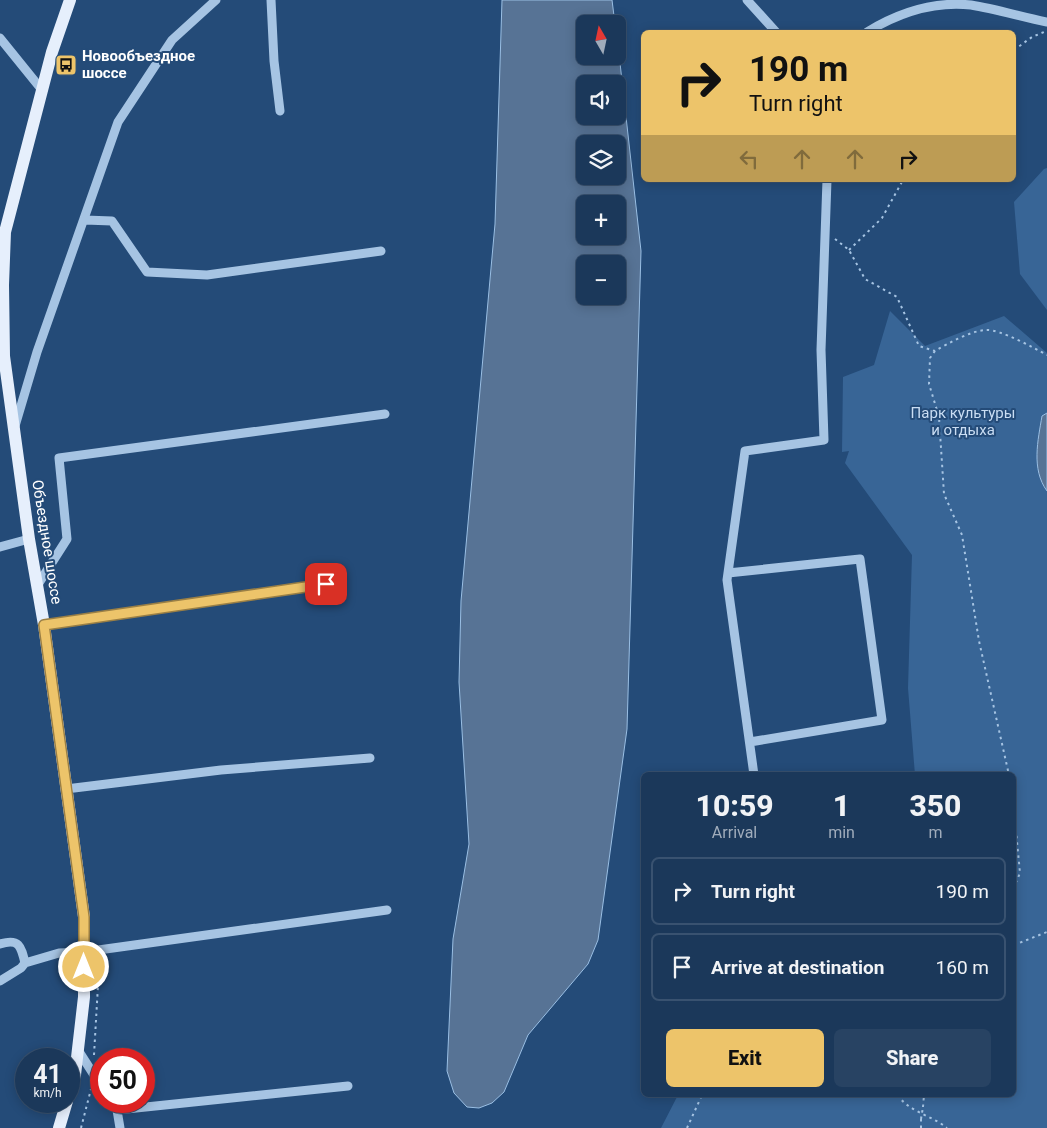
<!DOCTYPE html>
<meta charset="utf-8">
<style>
body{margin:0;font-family:Roboto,sans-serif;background:#284363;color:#f1f3f6;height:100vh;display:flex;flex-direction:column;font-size:19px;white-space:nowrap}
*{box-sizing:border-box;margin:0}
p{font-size:16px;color:#a0acbb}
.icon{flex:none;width:28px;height:28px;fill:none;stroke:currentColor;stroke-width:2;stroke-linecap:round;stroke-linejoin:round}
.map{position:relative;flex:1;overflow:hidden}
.side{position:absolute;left:641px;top:772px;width:375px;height:325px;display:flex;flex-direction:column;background:#1b385a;border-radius:8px;box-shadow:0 2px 12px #0003,0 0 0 1px #395270}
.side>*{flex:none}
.hud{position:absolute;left:641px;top:30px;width:375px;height:152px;border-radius:8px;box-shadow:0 2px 12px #0003,0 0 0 1px #395270;background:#edc46a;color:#111;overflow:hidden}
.needle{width:32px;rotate:351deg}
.fabs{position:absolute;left:576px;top:15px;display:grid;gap:10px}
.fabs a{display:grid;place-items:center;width:50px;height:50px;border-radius:8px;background:#1b385a;box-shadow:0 2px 12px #0003,0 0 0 1px #395270;font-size:25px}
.speed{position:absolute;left:15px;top:1048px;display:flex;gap:10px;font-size:25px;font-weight:700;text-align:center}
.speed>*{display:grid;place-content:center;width:65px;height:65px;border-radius:50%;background:#1b385a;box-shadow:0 2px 12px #0003,0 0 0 1px #395270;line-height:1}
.speed small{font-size:12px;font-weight:400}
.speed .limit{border:8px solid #d22;background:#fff;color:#111}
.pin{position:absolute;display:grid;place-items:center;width:42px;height:42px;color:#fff;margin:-21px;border-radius:10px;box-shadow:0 2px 8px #0006}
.me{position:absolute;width:55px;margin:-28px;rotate:0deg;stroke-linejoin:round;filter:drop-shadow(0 0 4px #0008)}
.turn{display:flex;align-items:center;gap:18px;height:105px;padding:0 25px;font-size:22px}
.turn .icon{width:65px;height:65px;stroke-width:2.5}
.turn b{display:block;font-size:35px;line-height:42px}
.lanes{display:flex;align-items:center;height:48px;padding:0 25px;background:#0003;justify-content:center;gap:25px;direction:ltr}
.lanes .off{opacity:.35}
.eta{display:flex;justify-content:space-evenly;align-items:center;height:85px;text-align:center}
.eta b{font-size:30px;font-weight:800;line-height:35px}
.button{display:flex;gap:10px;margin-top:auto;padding:10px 25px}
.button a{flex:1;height:58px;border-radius:8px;background:#edc46a;color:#111;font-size:20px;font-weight:800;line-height:58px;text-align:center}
.button a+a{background:#284363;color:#f1f3f6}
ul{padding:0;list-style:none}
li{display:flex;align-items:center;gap:15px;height:68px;margin:0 10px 8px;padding:0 15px;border:2px solid #395270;border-radius:8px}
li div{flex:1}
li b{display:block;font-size:19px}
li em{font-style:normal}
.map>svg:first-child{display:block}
.green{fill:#386596}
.water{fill:#577395;stroke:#9abfe4;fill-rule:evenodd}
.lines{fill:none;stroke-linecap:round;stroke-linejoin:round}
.path{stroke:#a6c4e3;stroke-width:2;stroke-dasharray:2.5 4;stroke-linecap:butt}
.minor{stroke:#a6c4e3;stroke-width:9}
.major{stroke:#e6effc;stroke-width:12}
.path-bridge{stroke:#a6c4e3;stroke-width:2;stroke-dasharray:2.5 4;stroke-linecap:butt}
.route-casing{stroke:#9a7f45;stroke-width:12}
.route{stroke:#edc46a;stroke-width:9}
.labels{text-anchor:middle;stroke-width:4;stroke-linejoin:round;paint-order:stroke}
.poi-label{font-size:15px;font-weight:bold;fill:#fff;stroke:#244b78;text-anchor:start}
.park-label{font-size:15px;fill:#c9ddf3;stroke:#244b78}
.street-label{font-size:15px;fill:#fff;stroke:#244b78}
</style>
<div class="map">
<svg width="1047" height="1128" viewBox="0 0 1047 1128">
<rect width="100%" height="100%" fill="#244b78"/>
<path class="green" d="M1047 168V310L1020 274 1014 202 1044 169Z
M890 311 925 346 1004 316 1047 353V1128H661L678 1095H1014V775H915L908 688 912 555 845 463 849 451 842 452 843 377 874 365Z"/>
<path class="water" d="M502 0H612L615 24H585V56H618V45L641 251 627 729 598 940 588 964 528 1035 504 1092 492 1103 479 1108 467 1107 454 1093 447 1071 453 939 469 844 459 682 461 601 495 224ZM585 84H618V116H585ZM585 144H618V176H585ZM585 204H618V236H585ZM585 264H618V296H585Z
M1047 413V491C1031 469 1038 440 1042 416Z"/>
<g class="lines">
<path class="path" d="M1014 50 1032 37 1044 32
M835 239 849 250 865 279 897 297 919 346 935 351C949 343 970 331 986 330 1000 329 1034 348 1047 355
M849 250 882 218 903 180
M935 351 930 358 929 384 939 417 944 494 962 535 979 641 1009 775
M1014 810 1020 873 1014 887
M1014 945 1047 932
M94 1055 99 968
M898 1095C907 1111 933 1116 947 1128
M923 1107 924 1095
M81 1128 91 1089
M687 1128 702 1095
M921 1128V1119"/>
<path class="minor" d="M271 0 274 61 280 111
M747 0 776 32
M867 32C898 13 934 1 971 5 996 9 1022 17 1047 22
M0 38 42 90
M85 220 112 221 147 272 207 275 381 251
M15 426 37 352 118 122 172 40 216 0
M0 547 29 539
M728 573 860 559 882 720 750 742
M37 586 67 539 59 458 385 414
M44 625 326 584
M754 775 727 580 745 451 824 440 821 350 827 180
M66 789 221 770 370 758
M0 944C19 938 21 946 25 963L21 968 0 981
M25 963 59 953 84 952 387 910
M78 1050 101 1086
M111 1101 117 1110 348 1086
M117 1110 120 1128"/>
<path class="major" d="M69 1096 75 1075 84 997V917L44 625 29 539 4 356 3 285 5 232 52 52 70 0
M59 1128 67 1101"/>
<path class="path-bridge" d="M921 1119 923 1107"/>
</g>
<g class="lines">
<g class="route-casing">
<path id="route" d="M84 967V917L44 625 326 584"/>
</g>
<use href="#route" class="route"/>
</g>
<defs>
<g id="bus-square" transform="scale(1.125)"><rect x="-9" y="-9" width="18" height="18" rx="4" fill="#edc46a" stroke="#244b78"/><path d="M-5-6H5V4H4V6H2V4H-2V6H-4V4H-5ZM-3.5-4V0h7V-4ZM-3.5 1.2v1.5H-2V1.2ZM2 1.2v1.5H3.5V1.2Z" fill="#111"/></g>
</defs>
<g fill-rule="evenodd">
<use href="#bus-square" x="66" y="65"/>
</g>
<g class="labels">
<g class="poi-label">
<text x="82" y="61">Новообъездное<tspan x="82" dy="17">шоссе</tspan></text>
</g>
<g class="park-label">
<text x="963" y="418">Парк культуры<tspan x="963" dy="17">и отдыха</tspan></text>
</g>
<g class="street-label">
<text transform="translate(47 542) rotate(81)" y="5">Объездное шоссе</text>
</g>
</g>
</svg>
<div class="fabs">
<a><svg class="needle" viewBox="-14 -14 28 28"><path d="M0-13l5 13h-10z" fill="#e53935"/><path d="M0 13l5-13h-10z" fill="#a0acbb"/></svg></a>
<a><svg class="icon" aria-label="sound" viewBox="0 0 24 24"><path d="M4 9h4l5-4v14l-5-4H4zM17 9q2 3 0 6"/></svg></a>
<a><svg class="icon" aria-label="layers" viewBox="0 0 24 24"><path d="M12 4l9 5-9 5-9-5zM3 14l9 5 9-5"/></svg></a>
<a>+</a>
<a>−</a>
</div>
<div class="speed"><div>41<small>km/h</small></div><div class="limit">50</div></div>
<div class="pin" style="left:326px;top:584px;background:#d93025"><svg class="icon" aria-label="arrive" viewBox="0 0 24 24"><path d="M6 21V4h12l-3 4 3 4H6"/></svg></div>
<svg class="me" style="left:84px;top:967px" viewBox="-20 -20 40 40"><circle r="17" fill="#edc46a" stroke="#fff" stroke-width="3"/><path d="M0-11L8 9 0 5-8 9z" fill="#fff"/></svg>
<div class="hud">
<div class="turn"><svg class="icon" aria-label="right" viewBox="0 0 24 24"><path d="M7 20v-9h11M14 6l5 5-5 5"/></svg><div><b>190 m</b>Turn right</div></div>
<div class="lanes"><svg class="icon off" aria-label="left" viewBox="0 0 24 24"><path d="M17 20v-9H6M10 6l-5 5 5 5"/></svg><svg class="icon off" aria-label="ahead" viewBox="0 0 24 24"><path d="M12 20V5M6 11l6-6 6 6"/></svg><svg class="icon off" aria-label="ahead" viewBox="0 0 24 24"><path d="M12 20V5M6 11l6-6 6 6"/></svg><svg class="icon" aria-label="right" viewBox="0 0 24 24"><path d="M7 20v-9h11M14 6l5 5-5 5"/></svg></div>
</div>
<section class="side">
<div class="eta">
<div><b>10:59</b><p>Arrival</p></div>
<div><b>1</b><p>min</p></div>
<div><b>350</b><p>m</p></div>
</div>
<ul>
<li><svg class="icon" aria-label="right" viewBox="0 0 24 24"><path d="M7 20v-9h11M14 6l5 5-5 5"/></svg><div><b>Turn right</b></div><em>190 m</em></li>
<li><svg class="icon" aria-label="arrive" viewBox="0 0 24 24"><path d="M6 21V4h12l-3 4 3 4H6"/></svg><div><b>Arrive at destination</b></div><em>160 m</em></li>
</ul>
<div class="button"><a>Exit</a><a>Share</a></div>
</section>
</div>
